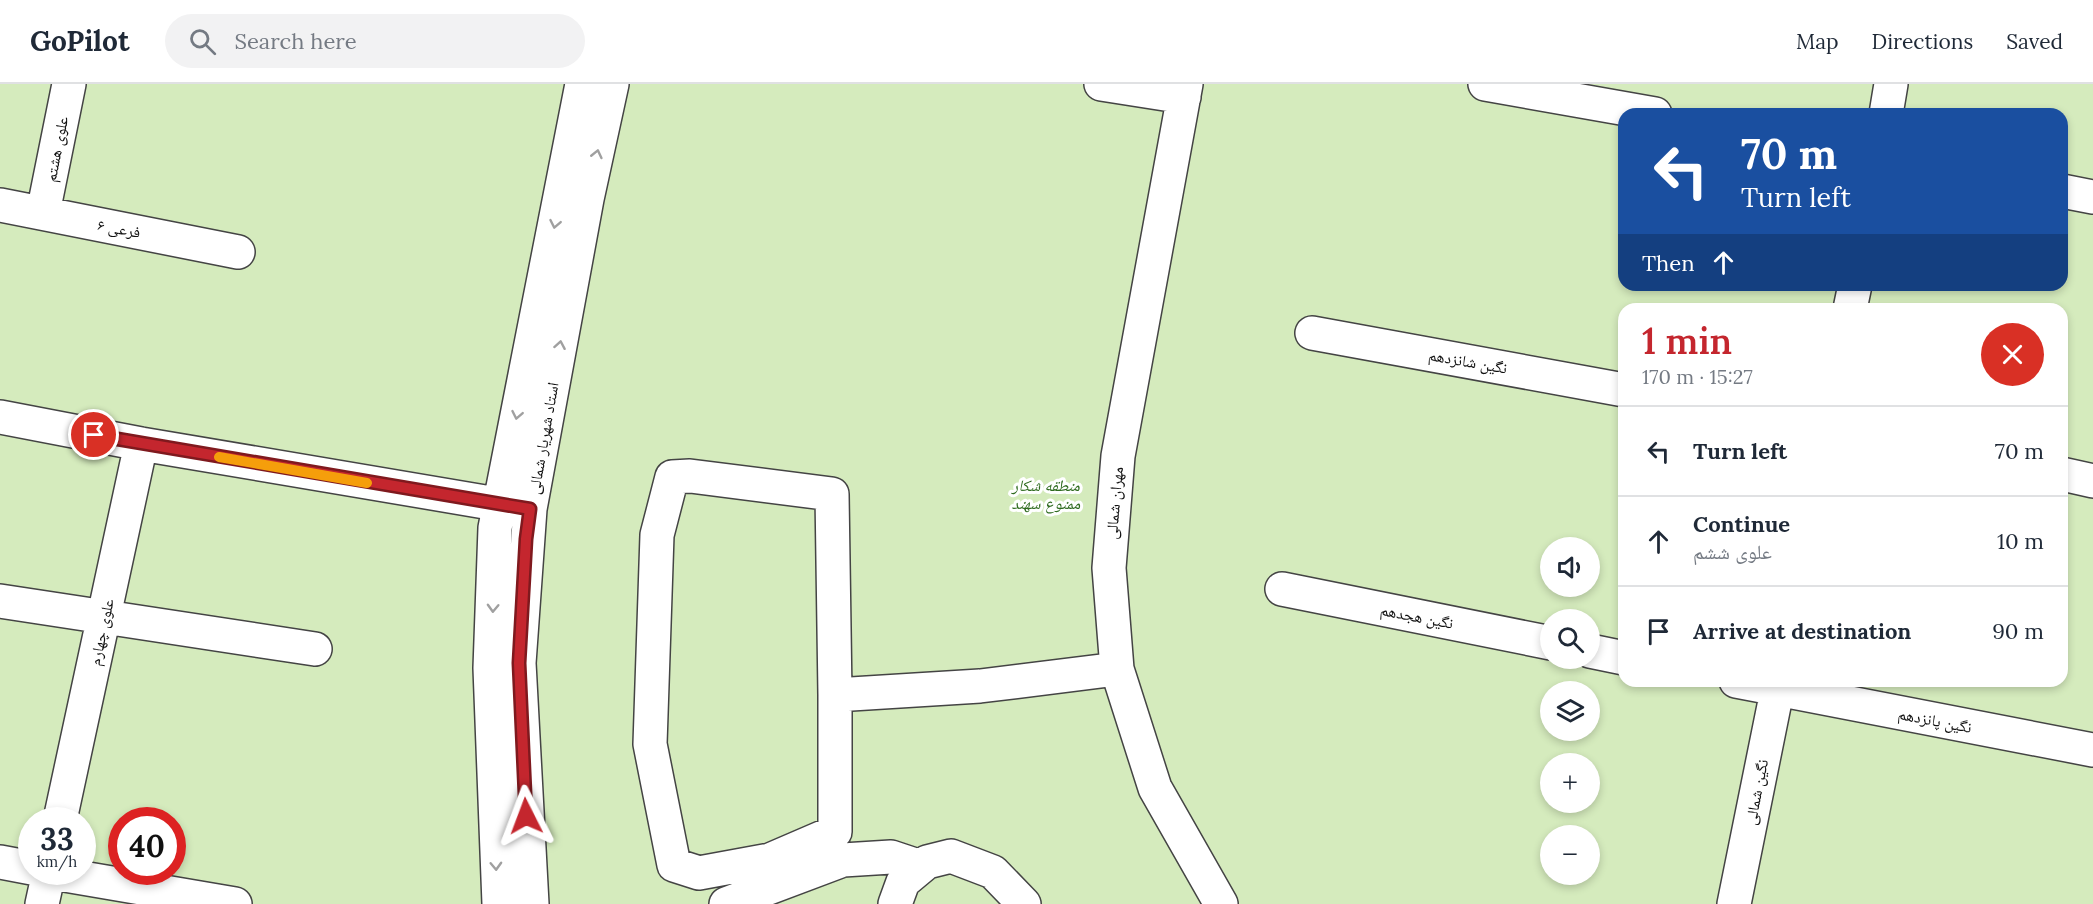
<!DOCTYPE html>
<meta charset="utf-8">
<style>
body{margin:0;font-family:Lora,"Noto Naskh Arabic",serif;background:#f2f2f3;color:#1f2937;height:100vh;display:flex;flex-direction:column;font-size:22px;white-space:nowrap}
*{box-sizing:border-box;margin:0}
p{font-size:20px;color:#747a83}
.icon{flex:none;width:33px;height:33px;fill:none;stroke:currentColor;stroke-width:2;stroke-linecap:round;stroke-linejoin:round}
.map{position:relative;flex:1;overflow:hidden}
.sheet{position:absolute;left:1618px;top:219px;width:450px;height:384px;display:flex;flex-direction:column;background:#fff;border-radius:18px;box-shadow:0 3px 9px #0003}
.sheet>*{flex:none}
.guide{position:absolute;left:1618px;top:24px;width:450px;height:183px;border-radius:18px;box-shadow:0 3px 9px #0003;background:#1a4fa0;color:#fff;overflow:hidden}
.buttons{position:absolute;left:1540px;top:453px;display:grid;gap:12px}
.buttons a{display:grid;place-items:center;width:60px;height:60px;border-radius:50%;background:#fff;box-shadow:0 3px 9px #0003;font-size:30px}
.speed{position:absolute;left:18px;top:723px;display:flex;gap:12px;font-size:30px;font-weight:700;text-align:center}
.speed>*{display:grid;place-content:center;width:78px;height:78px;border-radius:50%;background:#fff;box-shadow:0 3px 9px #0003;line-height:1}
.speed small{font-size:15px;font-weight:400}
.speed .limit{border:9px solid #d22;background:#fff;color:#111}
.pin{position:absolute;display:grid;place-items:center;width:51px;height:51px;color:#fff;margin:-26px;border:3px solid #fff;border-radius:50%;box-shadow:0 2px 6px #0007}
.me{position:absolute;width:66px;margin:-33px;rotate:357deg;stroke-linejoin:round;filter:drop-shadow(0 0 4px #0008)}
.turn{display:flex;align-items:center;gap:21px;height:126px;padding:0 24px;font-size:27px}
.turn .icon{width:78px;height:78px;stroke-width:2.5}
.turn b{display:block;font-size:42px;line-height:51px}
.then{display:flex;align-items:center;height:57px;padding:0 24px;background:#0003;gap:12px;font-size:22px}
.round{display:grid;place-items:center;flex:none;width:63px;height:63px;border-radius:32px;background:#f2f2f3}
.overview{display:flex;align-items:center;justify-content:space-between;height:102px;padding:0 24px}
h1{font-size:36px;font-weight:600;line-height:45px;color:#c4262e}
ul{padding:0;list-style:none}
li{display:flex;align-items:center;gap:18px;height:90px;padding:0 24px;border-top:2px solid #e0e1e3}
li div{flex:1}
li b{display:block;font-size:22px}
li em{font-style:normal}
header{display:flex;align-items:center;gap:36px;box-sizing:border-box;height:84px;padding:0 30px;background:#fff;border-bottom:2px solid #e0e1e3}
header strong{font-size:28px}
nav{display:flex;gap:33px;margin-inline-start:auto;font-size:21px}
.search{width:420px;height:54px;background:#f2f2f3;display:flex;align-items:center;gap:15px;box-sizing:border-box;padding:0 21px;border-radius:33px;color:#747a83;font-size:22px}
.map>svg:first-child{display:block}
.green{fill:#d5ebbd;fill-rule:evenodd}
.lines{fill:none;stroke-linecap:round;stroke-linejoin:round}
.minor-casing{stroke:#444;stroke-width:36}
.minor{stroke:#fff;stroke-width:33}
.oneway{stroke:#a0a0a0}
.route-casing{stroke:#7f191e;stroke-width:15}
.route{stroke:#c4262e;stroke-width:10}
.slow{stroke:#f59e0b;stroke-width:10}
.labels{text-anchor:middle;stroke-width:6;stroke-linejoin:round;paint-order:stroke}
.street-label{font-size:16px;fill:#111;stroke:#fff}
.park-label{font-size:16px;font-style:italic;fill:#2f6b1f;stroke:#fff}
</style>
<header>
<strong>GoPilot</strong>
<div class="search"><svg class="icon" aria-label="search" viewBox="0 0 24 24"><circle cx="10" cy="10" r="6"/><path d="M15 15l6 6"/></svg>Search here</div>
<nav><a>Map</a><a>Directions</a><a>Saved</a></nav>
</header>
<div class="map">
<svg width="2093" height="820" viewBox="0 0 2093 820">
<rect width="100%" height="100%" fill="#fffdf5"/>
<path class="green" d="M0 0H2093V820H0ZM1624 30H2062V201H1624ZM1624 225H2062V597H1624ZM1551 464H1590V502H1551ZM1551 536H1590V574H1551ZM1551 608H1590V646H1551ZM1551 680H1590V718H1551ZM32 736H82V788H32ZM122 736H172V788H122ZM1551 752H1590V790H1551Z"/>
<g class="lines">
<g class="minor-casing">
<path id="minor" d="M1101 0 1184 13
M1186 0 1118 372 1109 484 1117 585 1155 704 1221 820
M1485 0 1655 30
M1886 30 1891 0
M2062 107 2093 113
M0 121 238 168
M43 129 69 0
M1850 225 1855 201
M1312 249 1624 306
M0 333 141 360 521 424
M2062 390 2093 397
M690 392 832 410 835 611V748L770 776 699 789 674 781 650 660 657 451 672 393Z
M1282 505 1551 559
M0 517 315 565
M1590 567 1624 574
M1736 597 2093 666
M835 611 980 602 1117 585
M60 736 141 360
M0 778 32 784
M47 788 235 820
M42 820 49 788
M499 820 490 584 495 444 582 0
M532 820 519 579 530 425 587 115 612 0
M726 820 843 776 891 773 921 783
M895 820 903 798 927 778 951 772 993 788 1024 820
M1734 820 1779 597"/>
</g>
<use href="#minor" class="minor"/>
</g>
<defs><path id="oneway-chevron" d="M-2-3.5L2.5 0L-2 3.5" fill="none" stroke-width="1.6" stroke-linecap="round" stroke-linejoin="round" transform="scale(1.5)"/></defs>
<g class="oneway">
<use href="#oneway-chevron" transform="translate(597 70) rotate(-77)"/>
<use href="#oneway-chevron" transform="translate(555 140) rotate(101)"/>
<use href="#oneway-chevron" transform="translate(560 261) rotate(-80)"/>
<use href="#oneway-chevron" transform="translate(517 331) rotate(101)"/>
<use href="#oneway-chevron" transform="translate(493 524) rotate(92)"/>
<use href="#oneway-chevron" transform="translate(496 782) rotate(88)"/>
</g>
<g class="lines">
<g class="route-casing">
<path id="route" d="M94 351 530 425 526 455 519 579 526 732"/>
</g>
<use href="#route" class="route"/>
<path class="slow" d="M219 373 367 399"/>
</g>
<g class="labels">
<g class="street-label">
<text transform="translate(56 65) rotate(-79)" y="6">علوی هشتم</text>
<text transform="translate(119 144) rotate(11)" y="6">فرعی ۶</text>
<text transform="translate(1468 277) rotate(10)" y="6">نگین شانزدهم</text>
<text transform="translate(543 354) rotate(-80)" y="6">استاد شهریار شمالی</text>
<text transform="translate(1114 419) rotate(-85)" y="6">مهران شمالی</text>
<text transform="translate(1417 532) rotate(11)" y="6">نگین هجدهم</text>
<text transform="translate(101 548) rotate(-78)" y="6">علوی چهارم</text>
<text transform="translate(1935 636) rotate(11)" y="6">نگین پانزدهم</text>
<text transform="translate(1756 708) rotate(-79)" y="6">نگین شمالی</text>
</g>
<g class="park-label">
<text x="1046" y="407">منطقه شکار<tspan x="1046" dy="18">ممنوع سهند</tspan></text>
</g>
</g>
</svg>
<div class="buttons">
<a><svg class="icon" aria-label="sound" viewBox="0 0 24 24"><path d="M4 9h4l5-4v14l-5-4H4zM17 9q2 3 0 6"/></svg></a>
<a><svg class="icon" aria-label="search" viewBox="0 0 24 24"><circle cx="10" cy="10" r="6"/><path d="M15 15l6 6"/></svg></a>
<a><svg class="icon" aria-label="layers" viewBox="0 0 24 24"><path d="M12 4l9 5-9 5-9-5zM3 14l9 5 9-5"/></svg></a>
<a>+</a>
<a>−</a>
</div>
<div class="speed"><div>33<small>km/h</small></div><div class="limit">40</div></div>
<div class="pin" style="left:94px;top:351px;background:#d93025"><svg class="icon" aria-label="arrive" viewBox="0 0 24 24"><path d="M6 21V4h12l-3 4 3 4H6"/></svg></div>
<svg class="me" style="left:526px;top:732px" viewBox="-20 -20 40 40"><path d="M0-17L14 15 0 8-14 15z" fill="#c4262e" stroke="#fff" stroke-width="4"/></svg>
<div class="guide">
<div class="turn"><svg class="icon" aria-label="left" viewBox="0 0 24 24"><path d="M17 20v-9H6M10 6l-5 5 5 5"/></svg><div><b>70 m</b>Turn left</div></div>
<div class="then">Then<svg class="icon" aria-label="ahead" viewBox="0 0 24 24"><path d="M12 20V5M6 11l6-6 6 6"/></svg></div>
</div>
<section class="sheet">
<div class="overview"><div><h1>1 min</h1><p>170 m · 15:27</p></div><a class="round" style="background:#d93025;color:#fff"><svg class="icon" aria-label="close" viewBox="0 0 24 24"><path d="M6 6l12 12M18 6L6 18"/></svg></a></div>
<ul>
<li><svg class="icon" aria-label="left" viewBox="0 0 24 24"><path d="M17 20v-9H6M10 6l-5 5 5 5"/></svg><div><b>Turn left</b></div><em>70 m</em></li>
<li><svg class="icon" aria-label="ahead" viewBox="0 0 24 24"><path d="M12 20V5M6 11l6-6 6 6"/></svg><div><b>Continue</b><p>علوی ششم</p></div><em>10 m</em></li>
<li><svg class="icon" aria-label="arrive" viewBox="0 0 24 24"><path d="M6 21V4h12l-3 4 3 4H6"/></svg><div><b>Arrive at destination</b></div><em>90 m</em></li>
</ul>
</section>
</div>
